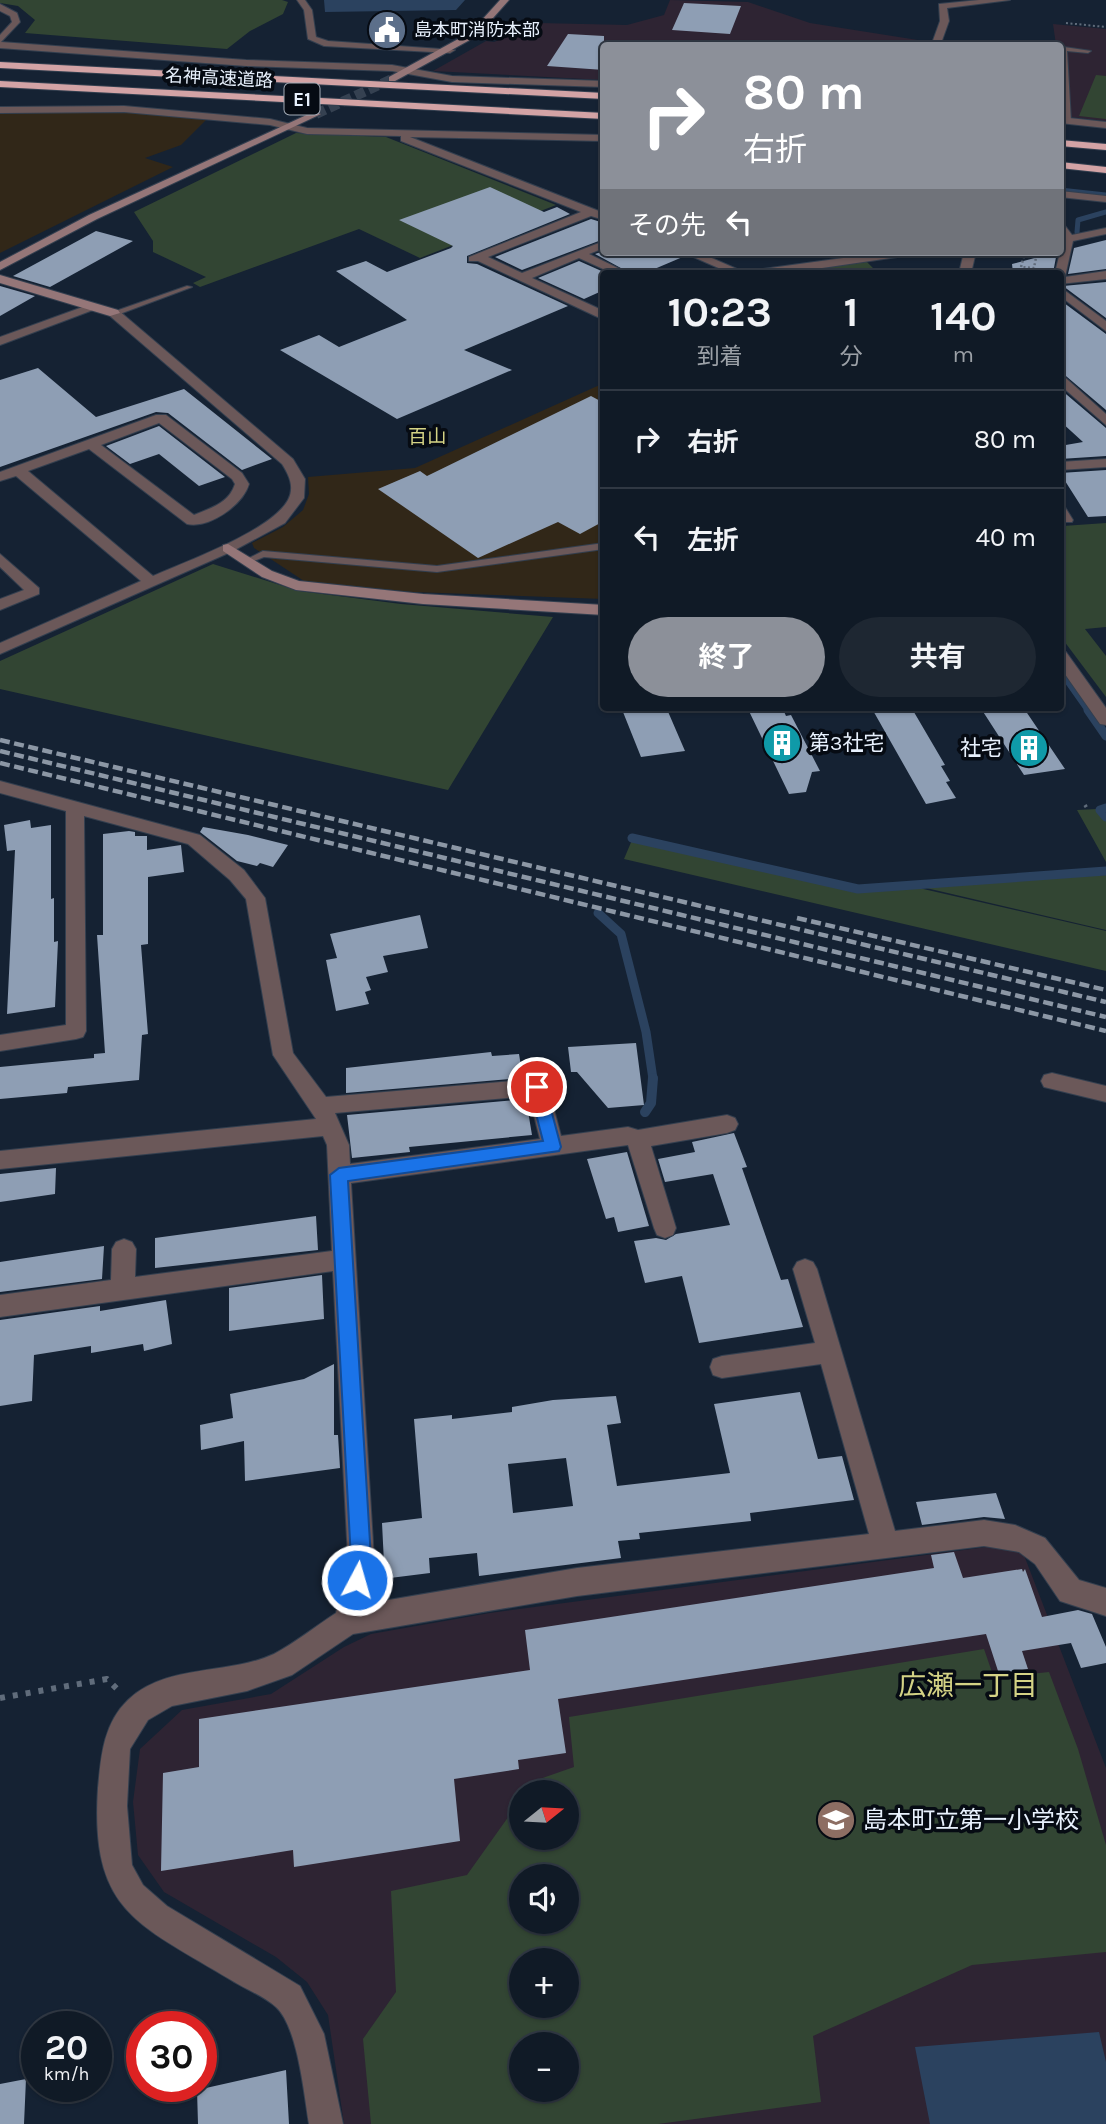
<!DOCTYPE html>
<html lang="ja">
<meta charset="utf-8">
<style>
body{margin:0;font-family:Karla,"Noto Sans JP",sans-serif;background:#1e2732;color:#f1f3f6;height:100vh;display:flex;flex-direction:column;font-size:26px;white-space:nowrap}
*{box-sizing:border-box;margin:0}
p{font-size:23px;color:#9ca1a7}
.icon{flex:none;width:38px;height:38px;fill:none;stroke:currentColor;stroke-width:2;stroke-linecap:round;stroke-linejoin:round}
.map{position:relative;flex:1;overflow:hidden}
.panel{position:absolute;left:600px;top:270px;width:464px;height:441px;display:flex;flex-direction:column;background:#101a26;border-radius:7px;box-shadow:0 2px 5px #0004,0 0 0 2px #303843}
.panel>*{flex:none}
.guide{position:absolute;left:600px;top:42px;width:464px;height:214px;border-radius:7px;box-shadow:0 2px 5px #0004,0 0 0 2px #303843;background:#8c9099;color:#fff;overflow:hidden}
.needle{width:46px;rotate:72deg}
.controls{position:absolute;left:509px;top:1780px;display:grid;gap:14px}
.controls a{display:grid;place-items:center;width:70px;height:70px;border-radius:50%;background:#101a26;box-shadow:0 2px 5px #0004,0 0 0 2px #303843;font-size:35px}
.speed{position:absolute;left:21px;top:2011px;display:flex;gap:14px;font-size:35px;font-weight:700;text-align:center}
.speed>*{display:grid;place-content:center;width:91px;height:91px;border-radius:50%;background:#101a26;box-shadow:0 2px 5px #0004,0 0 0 2px #303843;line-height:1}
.speed small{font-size:18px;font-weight:400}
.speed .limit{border:10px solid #d22;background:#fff;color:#111}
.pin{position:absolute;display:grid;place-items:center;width:60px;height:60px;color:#fff;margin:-30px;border:4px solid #fff;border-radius:50%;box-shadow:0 2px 7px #0007}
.me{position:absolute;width:77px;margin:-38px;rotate:6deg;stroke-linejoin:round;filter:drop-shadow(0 0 5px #0008)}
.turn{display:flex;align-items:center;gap:24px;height:147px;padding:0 28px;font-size:32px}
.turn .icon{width:91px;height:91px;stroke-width:2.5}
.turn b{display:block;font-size:49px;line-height:60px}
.then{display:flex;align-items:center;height:66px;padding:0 28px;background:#0003;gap:14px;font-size:26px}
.eta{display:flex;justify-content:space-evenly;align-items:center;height:119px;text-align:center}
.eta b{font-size:42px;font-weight:700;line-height:49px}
.primary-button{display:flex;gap:14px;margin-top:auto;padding:14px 28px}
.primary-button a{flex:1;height:80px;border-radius:42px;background:#8c9099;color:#fff;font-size:28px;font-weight:700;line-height:80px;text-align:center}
.primary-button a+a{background:#1e2732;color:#f1f3f6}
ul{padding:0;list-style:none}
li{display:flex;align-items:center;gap:21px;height:98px;padding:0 28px;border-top:2px solid #303843}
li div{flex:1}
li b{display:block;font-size:26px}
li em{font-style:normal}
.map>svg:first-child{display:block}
.commercial{fill:#312718}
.education{fill:#2e2433;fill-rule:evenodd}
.green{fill:#324533;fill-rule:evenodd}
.water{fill:#2b425f}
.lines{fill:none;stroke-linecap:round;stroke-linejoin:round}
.stream-far3{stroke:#2b425f;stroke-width:5}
.stream-far2{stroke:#2b425f;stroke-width:7}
.stream-far1{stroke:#2b425f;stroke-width:9}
.stream{stroke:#2b425f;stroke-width:10}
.building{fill:#8e9eb4;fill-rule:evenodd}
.secondary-tunnel{stroke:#354151;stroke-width:10;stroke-dasharray:10 4.5;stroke-linecap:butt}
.lane-casing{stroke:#333f4f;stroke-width:2}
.street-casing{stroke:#333f4f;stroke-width:2}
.secondary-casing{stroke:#333f4f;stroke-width:2}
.highway-casing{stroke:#333f4f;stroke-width:2}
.path-far3{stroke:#606c7b;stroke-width:2;stroke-dasharray:2 2.5;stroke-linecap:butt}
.path-far2{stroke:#606c7b;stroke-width:2.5;stroke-dasharray:2 2.5;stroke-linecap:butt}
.path-far1{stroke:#606c7b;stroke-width:3.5;stroke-dasharray:2.5 3.5;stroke-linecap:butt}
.path{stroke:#606c7b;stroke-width:6;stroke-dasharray:5 8;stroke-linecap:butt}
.lane{fill:#6b5859;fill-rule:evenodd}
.street{fill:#6b5859;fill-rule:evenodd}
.secondary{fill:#957678;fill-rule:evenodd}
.highway{fill:#d3a3a5;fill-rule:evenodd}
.rail{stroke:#8c97a5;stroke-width:4.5;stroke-dasharray:10 4.5;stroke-linecap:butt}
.route{fill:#1a73e8;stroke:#114b97;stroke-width:2}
.labels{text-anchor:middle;stroke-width:7;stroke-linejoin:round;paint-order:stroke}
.far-poi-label{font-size:18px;fill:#e8f1fd;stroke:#060b13;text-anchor:start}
.far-street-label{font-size:18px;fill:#e8f1fd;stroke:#060b13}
.shield{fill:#060b13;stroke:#a4acb7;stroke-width:2}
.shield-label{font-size:19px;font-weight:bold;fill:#e8f1fd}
.far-neighbourhood-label{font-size:19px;fill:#d4d385;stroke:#060b13}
.poi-label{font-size:21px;fill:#e8f1fd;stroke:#060b13;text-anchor:start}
.near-poi-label{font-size:24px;fill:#e8f1fd;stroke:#060b13;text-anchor:start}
.near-neighbourhood-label{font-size:28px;fill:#d4d385;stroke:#060b13}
</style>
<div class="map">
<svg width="1106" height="2124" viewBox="0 0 1106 2124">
<rect width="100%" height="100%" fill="#152233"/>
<path class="commercial" d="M124 111 207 119 181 145 145 158 173 167 0 253V113Z
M604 383V599L413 592 304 581 254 548 252 543 283 527 303 510 309 494 308 477 415 468Z"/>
<path class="education" d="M670 0 748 2 810 23 924 41 923 46H604V80L433 71 486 41 494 42 539 23 627 25 664 15Z
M1053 24 1106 29V121L1061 116 1060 46 1056 45Z
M994 1546 1022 1550 1106 1768V2124H344L328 2015 307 1982 276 1957 164 1892 138 1855 133 1802 140 1749 182 1710 271 1694 344 1647 371 1634 490 1613ZM522 1792H567V1838H522ZM522 1876H567V1922H522ZM522 1960H567V2006H522ZM522 2044H567V2090H522Z"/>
<path class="green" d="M0 0H282L288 2 283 14 250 31 227 49 25 33 35 20 18 6 0 3Z
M1096 75 1106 76V119L1079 116Z
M296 133 386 137 556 205 420 258 359 229 200 287 193 283 206 277 153 252V241L134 212Z
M866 261 878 273H779Z
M1061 521 1063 526 1106 523V627L1085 629 1106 656V697L1061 637Z
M213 564 299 591 401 604 553 617 448 790 0 689V661Z
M1097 809 1106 820V862L1077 810Z
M632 840 860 892 919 888 1106 931V971L624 859Z
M1106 875V930L922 887Z
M984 1649 994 1678 1049 1672 1078 1749 1106 1845V1952L972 1965 813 2036 821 2102 658 2124H371L363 2039 396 1992 391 1891 467 1875 521 1799 522 1838H567V1792H526L534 1781 574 1767 569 1717ZM567 1876V1922H522V1876ZM567 1960V2006H522V1960ZM522 2044H567V2090H522Z"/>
<path class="water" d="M324 0H465L456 10 325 12Z
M1099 2032 1106 2062V2124H930L915 2047Z"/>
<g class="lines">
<path class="stream-far3" d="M1060 190 1106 195
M1077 232 1078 220 1106 212"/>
<path class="stream-far2" d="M1060 670 1089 711"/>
<path class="stream-far1" d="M1088 710 1106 736
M1106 808 1100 810 1106 817
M632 838 858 889 1106 871
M598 913 621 934 646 1032 653 1079"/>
<path class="stream" d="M645 1112 651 1103 653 1078"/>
</g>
<path class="building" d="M684 3 741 6 730 34 672 30Z
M568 34 604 36V70L547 66Z
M490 187 544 212 557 207 570 214 467 256V263L477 264 568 306 464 350 512 370 397 419 280 350 319 335 339 347 407 320 336 271 366 261 387 272 451 248 453 246 399 220Z
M591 219 604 223V239L522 270 495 257Z
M96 231 133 241 50 287 13 276Z
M1106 240V269L1068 274 1074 248Z
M604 251 680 252 685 256 645 273H630L595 254Z
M1057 252 1053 273H1013L1012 264Z
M579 261 606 273 604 290 584 299 538 278Z
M1106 282V318L1063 286Z
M0 286 35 296 0 316Z
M1060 300 1106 334V410L1060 371Z
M38 368 96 417 184 389 272 459 242 470 168 413 156 412 0 467V380Z
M1060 389 1106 428V456L1060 459V446L1083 442 1060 421Z
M591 396 604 403V521L580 534 558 522 478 558 378 489 420 471 427 476Z
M159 426 225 477 199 486 159 454 130 464 106 446Z
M1106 470V516L1088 517 1060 473Z
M621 707H666L685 751 641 757Z
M747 707H782L786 716 791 715 820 771 812 772 806 792 789 794Z
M871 707H911L945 765 941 766 950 781 946 782 956 798 926 804Z
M980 707H1023L1065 769 1024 775Z
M30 820 31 828 51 825V899L54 898V942L58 941 55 1007 7 1014 15 850 7 851 4 825Z
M203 827 248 835 288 845 273 867 260 863 257 866 237 861 200 832Z
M129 831 135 832V836H147V850L181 845 184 872 148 877V944L141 945 148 1034 142 1035 139 1080 68 1087 67 1093 0 1099V1067L94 1058V1054L105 1053 97 935H103V834Z
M420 915 428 948 383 956 388 972 366 977 371 990 365 992 369 1004 336 1011 326 960 337 958 330 934Z
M636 1043 644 1105 608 1108 577 1072H571L568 1047Z
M491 1052 492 1056 519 1054 523 1078 346 1093V1068Z
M526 1099 532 1135 409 1147 410 1152 352 1158 347 1115Z
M734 1133 747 1167 742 1168 781 1280 788 1279 803 1327 699 1343 682 1276 645 1283 634 1241 656 1238 666 1240 676 1234 730 1225 713 1174 665 1182 658 1159 695 1152 692 1142Z
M627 1152 649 1226 618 1232 614 1217 606 1219 587 1159Z
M56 1168 55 1194 0 1202V1174Z
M316 1216 318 1250 155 1268V1238Z
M104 1246 102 1279 0 1292V1262Z
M322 1275 324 1319 229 1331V1288Z
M166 1300 172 1344 144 1351 143 1344 91 1353V1346L34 1355 32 1401 0 1406V1320L100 1306V1311Z
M334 1364V1435H338L340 1468 245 1481 244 1441 201 1450 200 1425 233 1418 230 1394 304 1379Z
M800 1392 818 1459 842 1456 854 1500 750 1513 751 1521 639 1533 640 1539 618 1541 621 1558 479 1576 477 1553 429 1558 430 1573 390 1578 389 1563H384L382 1523 422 1518 414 1419 452 1415V1419L512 1412V1407L553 1400 616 1396 621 1423 607 1425 617 1486 730 1473 714 1404ZM566 1458 573 1506 513 1513 508 1464Z
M996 1493 1005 1519 984 1517 922 1525 916 1502Z
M954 1552 963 1578 1022 1569 1023 1572 1025 1569 1042 1617 1078 1610 1092 1614 1106 1647V1663L1081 1668 1071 1643 1022 1651 1028 1669 999 1674 986 1634 558 1699 566 1753 518 1760 519 1769 454 1779 460 1841 294 1867 293 1850 161 1871 163 1773 199 1767V1719L530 1670 525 1630 934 1568 931 1555Z
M286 2070 289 2124H198L197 2090Z
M26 2079 24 2124H0V2084Z"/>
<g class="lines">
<path class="secondary-tunnel" d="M316 114 392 79"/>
<g class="lane-casing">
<path id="lane" d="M1064 47 1091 51 1088 53 1067 51 1071 121 1068 123 1065 121 1061 49Z
M187 286 192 287 117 315 110 313Z
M1060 504H1063L1073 520 1072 522H1066L1060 513Z
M604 543V549L437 572 264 557 247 564 243 561 263 551 437 566Z"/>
</g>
<g class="street-casing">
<path id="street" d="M297 0H305L312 10 316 37 328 41 455 50 450 53 324 46 308 39 304 10Z
M979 0H1010L947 8 949 21 940 46H931L940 21 939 4Z
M0 4 17 13 20 22 1 42 246 60 392 65 452 76 604 81V87L452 82 392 71 246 66 0 48V35L12 22 10 16 0 11Z
M124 106 270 119 307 128 604 135V141L410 137 604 213V220L591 216 488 257 522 273 604 241V248L589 254 628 273H612L579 258 532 278 604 311V320L478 261H469V257L581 212 401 141V136L307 134 270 125 124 112 0 113V107Z
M1060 117 1106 122V128L1060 123Z
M1060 191 1106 196V202L1060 197Z
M1060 219 1072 235 1106 228V234L1073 241 1065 277 1106 271V279L1060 284V273H1055L1061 248Z
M682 252H698L746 273H730Z
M887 252H917L911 255 788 273H757L763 269Z
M964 252H976L971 273H959Z
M1060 287 1106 321V331L1060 296Z
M91 304 101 307 0 345V337Z
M110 310H118L293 459 305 479 304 498 285 523 233 551 0 654V643L141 581 16 476 0 481V472L156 415H166L242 473 249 484C243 505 209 529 187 524L89 449 28 471 153 576C187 561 271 531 288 500 295 487 289 475 282 464L110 316ZM159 423 232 479 235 484C229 503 211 508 194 515L101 445Z
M1060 373 1106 414V425L1060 385Z
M1106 459V467L1060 470V462Z
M0 554 39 588V594L0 610V599L24 590 0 567Z
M1060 650 1066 652 1106 708V725L1100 724 1060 667Z
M0 781 200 835 244 870 265 898 293 1053 326 1097 537 1079 545 1081 548 1087 561 1136 628 1127 638 1130 727 1115 735 1118 738 1124 735 1130 727 1133 651 1146 676 1228 673 1235 665 1238 657 1235 654 1228 628 1145 351 1183 374 1559 365 1604 577 1568 869 1534 821 1364 722 1378 713 1375 710 1367 713 1359 722 1356 815 1343 793 1269 797 1262 805 1259 813 1262 817 1269 895 1531 984 1520 1015 1525 1045 1538 1079 1580 1106 1588V1616L1060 1601 1035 1564 1019 1552 984 1546 577 1596 353 1634 292 1675 247 1691 172 1706 148 1720 130 1749 127 1806 132 1865 143 1885 167 1906 300 1986 324 2034 343 2124H309C304 2095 298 2027 276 2007 264 1996 245 1989 231 1980 137 1923 90 1912 98 1788 101 1757 103 1724 128 1700 165 1664 229 1675 274 1654 295 1643 316 1626 336 1613L348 1559 333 1271 0 1317V1295L111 1280 112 1249 116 1242 124 1239 132 1242 136 1249 135 1277 332 1251 327 1145 323 1136 0 1169V1151L316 1119 273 1055 246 899 230 880 188 844 84 816 86 1031 83 1037 76 1039 0 1051V1035L66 1025V811L0 793ZM529 1096 540 1139 350 1164 349 1145 335 1113Z
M1052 1073 1106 1086V1102L1044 1087 1041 1081 1044 1075Z"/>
</g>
<g class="secondary-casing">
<path id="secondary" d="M500 0H509L477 36 395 81H389V77L471 32Z
M313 112 321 114 97 219 0 270V262L89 215Z
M0 275 118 310 120 313 110 316 0 283Z
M228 544 272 571 299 581 423 594 604 605V615L423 604 296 590 262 577 223 551V545Z"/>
</g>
<g class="highway-casing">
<path id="highway" d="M0 62 604 93V99L0 68Z
M0 81 604 113V119L0 87Z
M1060 140 1106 144V150L1060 146Z
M1060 162 1106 167V173L1060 168Z"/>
</g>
<path class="path-far3" d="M1066 23 1106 27"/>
<path class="path-far2" d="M1025 252 1021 267 1034 268 1037 252"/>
<path class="path-far1" d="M1085 805 1088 810"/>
<path class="path" d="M0 1698 107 1679 118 1690"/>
<use href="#lane" class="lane"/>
<use href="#street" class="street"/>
<use href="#secondary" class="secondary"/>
<use href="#highway" class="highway"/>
<path class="rail" d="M0 740 1106 1002
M0 751 1106 1017
M0 763 1106 1031
M797 918 1106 990"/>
</g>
<path class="route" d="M537 1081 545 1087 561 1147 559 1151 348 1181 371 1559 364 1587 357 1590 349 1587 346 1580 351 1559 330 1175 339 1168 543 1141 529 1087Z"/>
<defs>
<g id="civic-disc" transform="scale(2.0125)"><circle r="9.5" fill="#5c6f8a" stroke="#060b13"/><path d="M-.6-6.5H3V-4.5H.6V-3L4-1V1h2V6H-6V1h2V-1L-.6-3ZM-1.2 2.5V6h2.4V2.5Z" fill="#fff"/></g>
<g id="building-disc" transform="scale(2.0125)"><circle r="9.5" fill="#0f9aa8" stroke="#060b13"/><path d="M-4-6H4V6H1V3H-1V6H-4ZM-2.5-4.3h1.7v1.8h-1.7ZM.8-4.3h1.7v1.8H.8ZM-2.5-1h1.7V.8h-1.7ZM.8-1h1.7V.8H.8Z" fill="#fff"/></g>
<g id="school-disc" transform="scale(2.0125)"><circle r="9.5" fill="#8d6e63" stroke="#060b13"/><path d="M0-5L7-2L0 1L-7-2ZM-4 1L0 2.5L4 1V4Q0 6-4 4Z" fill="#fff"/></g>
</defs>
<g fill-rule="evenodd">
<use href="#civic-disc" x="387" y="30"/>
<use href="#building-disc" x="782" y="743"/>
<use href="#building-disc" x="1029" y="748"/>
<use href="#school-disc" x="836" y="1820"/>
</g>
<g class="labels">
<g class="far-poi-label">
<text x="414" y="36">島本町消防本部</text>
</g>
<g class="far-street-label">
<text transform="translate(219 78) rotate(3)" y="6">名神高速道路</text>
</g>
<rect class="shield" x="284.5" y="83.5" width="35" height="31" rx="5"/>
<g class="shield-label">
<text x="302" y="106">E1</text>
</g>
<g class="far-neighbourhood-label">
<text x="427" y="443">百山</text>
</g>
<g class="poi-label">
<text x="809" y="750">第3社宅</text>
<text x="1002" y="755" text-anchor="end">社宅</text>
</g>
<g class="near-poi-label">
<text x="863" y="1828">島本町立第一小学校</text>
</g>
<g class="near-neighbourhood-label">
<text x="968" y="1695">広瀬一丁目</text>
</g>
</g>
</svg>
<div class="controls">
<a><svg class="needle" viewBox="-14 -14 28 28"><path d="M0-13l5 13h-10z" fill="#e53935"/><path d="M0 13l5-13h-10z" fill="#9ca1a7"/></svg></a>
<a><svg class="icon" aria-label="sound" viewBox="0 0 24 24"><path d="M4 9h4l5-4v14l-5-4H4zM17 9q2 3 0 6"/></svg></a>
<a>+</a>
<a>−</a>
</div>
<div class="speed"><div>20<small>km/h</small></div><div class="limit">30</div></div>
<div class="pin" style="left:537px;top:1087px;background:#d93025"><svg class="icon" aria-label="arrive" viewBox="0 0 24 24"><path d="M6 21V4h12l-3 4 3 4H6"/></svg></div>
<svg class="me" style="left:357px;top:1580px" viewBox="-20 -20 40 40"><circle r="17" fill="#1a73e8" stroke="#fff" stroke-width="3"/><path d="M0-11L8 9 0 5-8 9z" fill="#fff"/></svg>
<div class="guide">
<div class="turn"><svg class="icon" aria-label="right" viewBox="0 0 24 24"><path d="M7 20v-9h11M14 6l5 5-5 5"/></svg><div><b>80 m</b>右折</div></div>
<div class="then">その先<svg class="icon" aria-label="left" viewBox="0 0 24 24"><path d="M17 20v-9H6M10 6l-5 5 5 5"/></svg></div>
</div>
<section class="panel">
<div class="eta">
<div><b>10:23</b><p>到着</p></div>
<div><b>1</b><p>分</p></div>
<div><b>140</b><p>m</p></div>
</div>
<ul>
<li><svg class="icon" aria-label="right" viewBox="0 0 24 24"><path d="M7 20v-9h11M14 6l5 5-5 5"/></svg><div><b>右折</b></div><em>80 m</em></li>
<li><svg class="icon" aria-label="left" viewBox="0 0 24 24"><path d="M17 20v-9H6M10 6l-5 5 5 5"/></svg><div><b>左折</b></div><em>40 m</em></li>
</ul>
<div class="primary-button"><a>終了</a><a>共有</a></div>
</section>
</div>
